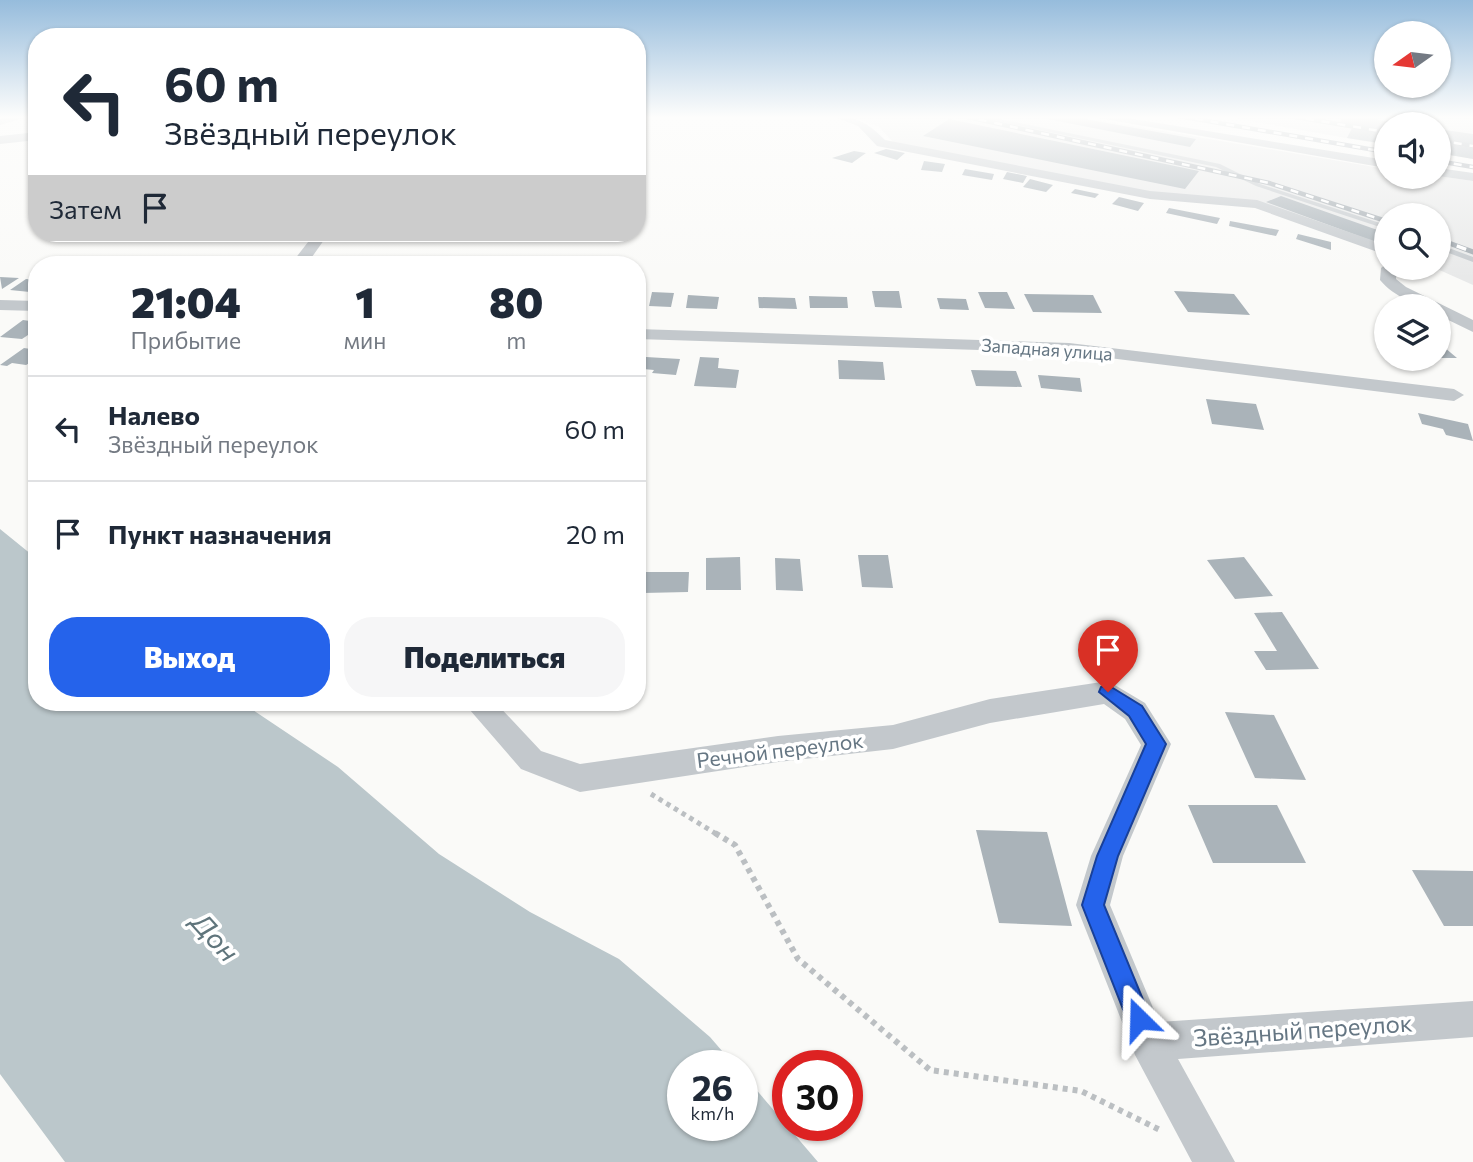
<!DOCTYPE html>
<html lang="ru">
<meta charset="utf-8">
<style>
body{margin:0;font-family:Commissioner,sans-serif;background:#f6f6f7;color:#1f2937;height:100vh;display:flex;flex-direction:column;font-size:26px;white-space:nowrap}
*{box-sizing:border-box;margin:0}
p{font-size:23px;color:#747a83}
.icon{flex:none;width:38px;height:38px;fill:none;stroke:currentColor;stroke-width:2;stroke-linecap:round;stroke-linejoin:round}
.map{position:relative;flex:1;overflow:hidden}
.panel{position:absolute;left:28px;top:256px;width:618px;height:455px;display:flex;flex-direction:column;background:#fff;border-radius:28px;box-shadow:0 2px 5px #0004}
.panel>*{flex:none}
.banner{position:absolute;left:28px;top:28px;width:618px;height:214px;border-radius:28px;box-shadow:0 2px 5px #0004;background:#fff;color:#1f2937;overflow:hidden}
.needle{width:46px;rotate:256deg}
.buttons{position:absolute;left:1374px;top:21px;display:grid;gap:14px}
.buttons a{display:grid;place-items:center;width:77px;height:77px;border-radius:50%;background:#fff;box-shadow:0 2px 5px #0004;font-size:35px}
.speed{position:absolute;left:667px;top:1050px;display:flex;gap:14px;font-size:35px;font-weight:700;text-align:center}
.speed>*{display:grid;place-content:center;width:91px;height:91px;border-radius:50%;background:#fff;box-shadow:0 2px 5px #0004;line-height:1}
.speed small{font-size:18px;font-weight:400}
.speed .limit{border:10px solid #d22;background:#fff;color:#111}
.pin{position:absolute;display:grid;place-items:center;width:60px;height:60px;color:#fff;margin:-72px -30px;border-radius:50% 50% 50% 0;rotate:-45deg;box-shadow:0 0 7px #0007}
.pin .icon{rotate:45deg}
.me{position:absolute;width:77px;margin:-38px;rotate:338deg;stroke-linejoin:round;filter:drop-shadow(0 0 5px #0008)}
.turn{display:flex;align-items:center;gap:24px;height:147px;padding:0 21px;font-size:32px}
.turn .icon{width:91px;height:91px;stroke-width:2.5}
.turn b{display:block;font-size:49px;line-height:60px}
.then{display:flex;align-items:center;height:66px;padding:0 21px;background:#0003;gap:14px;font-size:26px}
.eta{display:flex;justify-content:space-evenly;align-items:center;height:119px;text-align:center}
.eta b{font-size:42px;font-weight:800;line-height:49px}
.primary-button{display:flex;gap:14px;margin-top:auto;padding:14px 21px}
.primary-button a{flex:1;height:80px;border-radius:28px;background:#2563eb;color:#fff;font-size:28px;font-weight:800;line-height:80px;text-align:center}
.primary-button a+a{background:#f6f6f7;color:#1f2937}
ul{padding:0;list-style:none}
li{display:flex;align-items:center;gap:21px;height:105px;padding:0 21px;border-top:2px solid #e0e1e3}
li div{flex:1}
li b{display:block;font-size:26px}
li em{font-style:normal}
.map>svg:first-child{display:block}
.built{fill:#e8e9e9}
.water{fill:#bbc7cb}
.building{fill:#aab3b9}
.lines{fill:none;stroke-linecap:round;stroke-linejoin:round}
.path-far1{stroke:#bbbfc2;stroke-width:5;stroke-dasharray:4.5 4.5;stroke-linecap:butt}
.path{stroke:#bbbfc2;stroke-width:6;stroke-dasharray:5 5;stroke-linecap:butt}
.service{fill:#c3c8cc;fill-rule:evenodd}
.minor{fill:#c3c8cc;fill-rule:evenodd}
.rail-far1-casing{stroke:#a2aab0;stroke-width:4.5}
.rail-casing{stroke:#a2aab0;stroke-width:5}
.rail-far1{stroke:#fff;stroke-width:2.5;stroke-dasharray:8;stroke-linecap:butt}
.rail{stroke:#fff;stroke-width:3.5;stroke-dasharray:10;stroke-linecap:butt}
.route{fill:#2563eb;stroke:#184099;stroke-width:2}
.labels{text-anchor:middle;stroke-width:7;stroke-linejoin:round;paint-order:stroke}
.far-street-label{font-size:18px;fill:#657683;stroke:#fff}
.street-label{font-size:21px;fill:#657683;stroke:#fff}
.near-street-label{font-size:24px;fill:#657683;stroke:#fff}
.near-water-label{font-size:28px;font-style:italic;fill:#60757c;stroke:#fff}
</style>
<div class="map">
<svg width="1473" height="1162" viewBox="0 0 1473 1162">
<rect width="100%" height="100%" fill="#fafaf8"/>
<path class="built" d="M850 116H1074L1386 169V177L1439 176 1473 181V285L1435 268H1438V215H1386V246L1267 204 1142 192 894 143 879 127Z
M1221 116H1473V159L1439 153 1438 124H1386V145Z"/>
<path class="water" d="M0 529 37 559V702H241L338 767 439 854 530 912 619 959 710 1037 735 1066H682V1125H742V1073L818 1162H65L0 1074Z"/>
<path class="building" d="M1032 116H1068L1196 139 1190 147Z
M1342 116H1359L1401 124H1386V130L1340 123Z
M949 119 1199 171 1185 189 923 136Z
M1352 128 1386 134V144L1347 138Z
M1438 129 1473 134V144L1438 139Z
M1438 142 1473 148V159L1438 153Z
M886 149 905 153 897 160 874 153Z
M854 151 866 153 852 163 832 158Z
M924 161 945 164 942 172 921 170Z
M965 169 994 174 992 180 962 175Z
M1007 172 1027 176 1023 183 1003 179Z
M1030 179 1053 185 1046 192 1023 187Z
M1075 189 1099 194 1095 198 1071 193Z
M1281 196 1386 233V246L1266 202Z
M1119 197 1144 203 1138 211 1112 204Z
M1169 208 1220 218 1217 224 1166 213Z
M1230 221 1279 230 1276 236 1229 226Z
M1298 234 1331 242V250L1296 239Z
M343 259H373L370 264H340Z
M0 277 19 278 2 289Z
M26 279 37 280V287L30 292 10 290Z
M872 291H899L902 308 875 307Z
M1174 291 1234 294 1250 315 1188 312Z
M652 292 674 293 671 307 649 306Z
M978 292H1007L1015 309 985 308Z
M1024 294 1093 295 1102 313 1033 312Z
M688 295 719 297 717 309 686 308Z
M809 296 847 297 848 308H810Z
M758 297 795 298 797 309 759 308Z
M937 298 966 299 969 310 940 309Z
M23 320 37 322V329L22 339 0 337Z
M1438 342 1457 358H1438Z
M24 348 37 350V359L26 365 12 363 7 366 0 365Z
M646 357 680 359 676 375 652 373 654 370 643 369Z
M700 357 719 358 718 368 739 370 736 388 694 386Z
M838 360 883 362 885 380 839 379Z
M971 370 1016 371 1022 387 976 386Z
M1038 375 1080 378 1082 392 1041 388Z
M1206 399 1256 404 1264 430 1212 424Z
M1418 413 1468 424 1473 441 1446 435 1443 429 1422 424Z
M858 555H888L893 588 862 587Z
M740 557 741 590H706V558Z
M1244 557 1273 596 1235 599 1207 560Z
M775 558 800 559 803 591 776 590Z
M644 572H689L688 592 643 593Z
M1282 612 1319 669 1266 670 1254 651H1277L1254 613Z
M1225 712 1274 715 1306 780 1255 778Z
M1188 805H1277L1306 863H1213Z
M976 830 1047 832 1072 926 999 923Z
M1412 870 1473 871V926H1444Z"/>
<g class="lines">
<path class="path-far1" d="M651 794 718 835"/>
<path class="path" d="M715 833 735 845 798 959 930 1070 1081 1091 1160 1130"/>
<path class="service" d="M973 116H985L1220 164 1260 184 1386 225V229L1256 186 1216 167Z
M1438 244 1473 257V262L1438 249Z"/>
<path class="minor" d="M10 116H31L0 125V119Z
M832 116C857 116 868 123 885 140L1150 191 1257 200 1386 245V255L1255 208 1150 199 877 146 858 126Z
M1087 116H1115L1386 160V168Z
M37 132V140L0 144V136Z
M1438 168 1473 173V181L1438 176Z
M315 233H329L307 264H291Z
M1386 264V268H1397L1396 279 1406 287 1473 320V332L1438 315V306C1417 306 1394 297 1380 280L1381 268Z
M0 300 37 301V311L0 310Z
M637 329 1069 343 1454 389 1464 395 1454 401 1069 353 637 339Z
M1108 681 1145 703 1171 744 1123 856 1110 905 1159 1022 1473 1001V1037L1178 1059 1235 1162H1192L1135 1055 1076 905 1091 856 1141 745 1125 719 1104 704 990 723 893 749 778 762 580 792 521 769 463 702H495L541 751 580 764 778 736 893 725 990 699Z"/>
<g class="rail-far1-casing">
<path id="rail-far1" d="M963 116 1269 183 1386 221
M1179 116 1386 152
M1290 116 1386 132
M1438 140 1473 146
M1438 161 1473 167"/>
</g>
<g class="rail-casing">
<path id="rail" d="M1438 239 1473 252"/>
</g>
<use href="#rail-far1" class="rail-far1"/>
<use href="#rail" class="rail"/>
</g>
<linearGradient id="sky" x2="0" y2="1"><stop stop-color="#96bcdc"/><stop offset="0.42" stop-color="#fdfdfc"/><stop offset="1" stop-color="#fdfdfc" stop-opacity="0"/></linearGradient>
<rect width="1473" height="279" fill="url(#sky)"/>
<path class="route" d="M1108 685 1142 706 1166 744 1118 856 1104 905 1151 1019 1147 1027 1139 1031 1130 1027 1082 905 1097 856 1146 744 1129 716 1099 692 1101 687Z"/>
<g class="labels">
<g class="far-street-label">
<text transform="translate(1047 350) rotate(4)" y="6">Западная улица</text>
</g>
<g class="street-label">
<text transform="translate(780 751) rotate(-7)" y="7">Речной переулок</text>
</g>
<g class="near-street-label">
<text transform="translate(1303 1031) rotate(-4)" y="8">Звёздный переулок</text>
</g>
<g class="near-water-label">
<text transform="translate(215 937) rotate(48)" y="10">Дон</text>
</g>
</g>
</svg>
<div class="buttons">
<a><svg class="needle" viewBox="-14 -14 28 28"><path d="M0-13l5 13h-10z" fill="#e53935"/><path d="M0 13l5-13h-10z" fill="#747a83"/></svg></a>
<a><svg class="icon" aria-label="sound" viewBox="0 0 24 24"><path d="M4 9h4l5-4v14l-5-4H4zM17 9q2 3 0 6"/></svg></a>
<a><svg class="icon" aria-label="search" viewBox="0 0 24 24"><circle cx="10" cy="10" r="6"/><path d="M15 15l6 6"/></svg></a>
<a><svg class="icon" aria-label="layers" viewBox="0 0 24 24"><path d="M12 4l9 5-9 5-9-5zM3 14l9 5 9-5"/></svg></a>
</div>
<div class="speed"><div>26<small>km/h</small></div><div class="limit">30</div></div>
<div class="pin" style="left:1108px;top:692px;background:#d93025"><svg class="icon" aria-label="arrive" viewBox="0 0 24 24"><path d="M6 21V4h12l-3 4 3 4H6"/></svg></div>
<svg class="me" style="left:1139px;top:1019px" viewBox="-20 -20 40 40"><path d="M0-17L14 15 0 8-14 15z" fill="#2563eb" stroke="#fff" stroke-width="4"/></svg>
<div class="banner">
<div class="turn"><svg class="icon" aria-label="left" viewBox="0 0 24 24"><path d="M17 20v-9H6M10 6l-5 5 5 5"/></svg><div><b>60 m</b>Звёздный переулок</div></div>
<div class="then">Затем<svg class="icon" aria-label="arrive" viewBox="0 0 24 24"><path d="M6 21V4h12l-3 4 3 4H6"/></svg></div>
</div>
<section class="panel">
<div class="eta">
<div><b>21:04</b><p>Прибытие</p></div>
<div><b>1</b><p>мин</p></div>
<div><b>80</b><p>m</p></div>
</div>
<ul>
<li><svg class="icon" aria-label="left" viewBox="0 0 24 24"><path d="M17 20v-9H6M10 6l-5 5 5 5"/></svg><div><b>Налево</b><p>Звёздный переулок</p></div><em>60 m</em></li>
<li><svg class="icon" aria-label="arrive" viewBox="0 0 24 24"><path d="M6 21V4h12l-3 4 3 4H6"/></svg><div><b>Пункт назначения</b></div><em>20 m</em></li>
</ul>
<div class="primary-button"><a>Выход</a><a>Поделиться</a></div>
</section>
</div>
